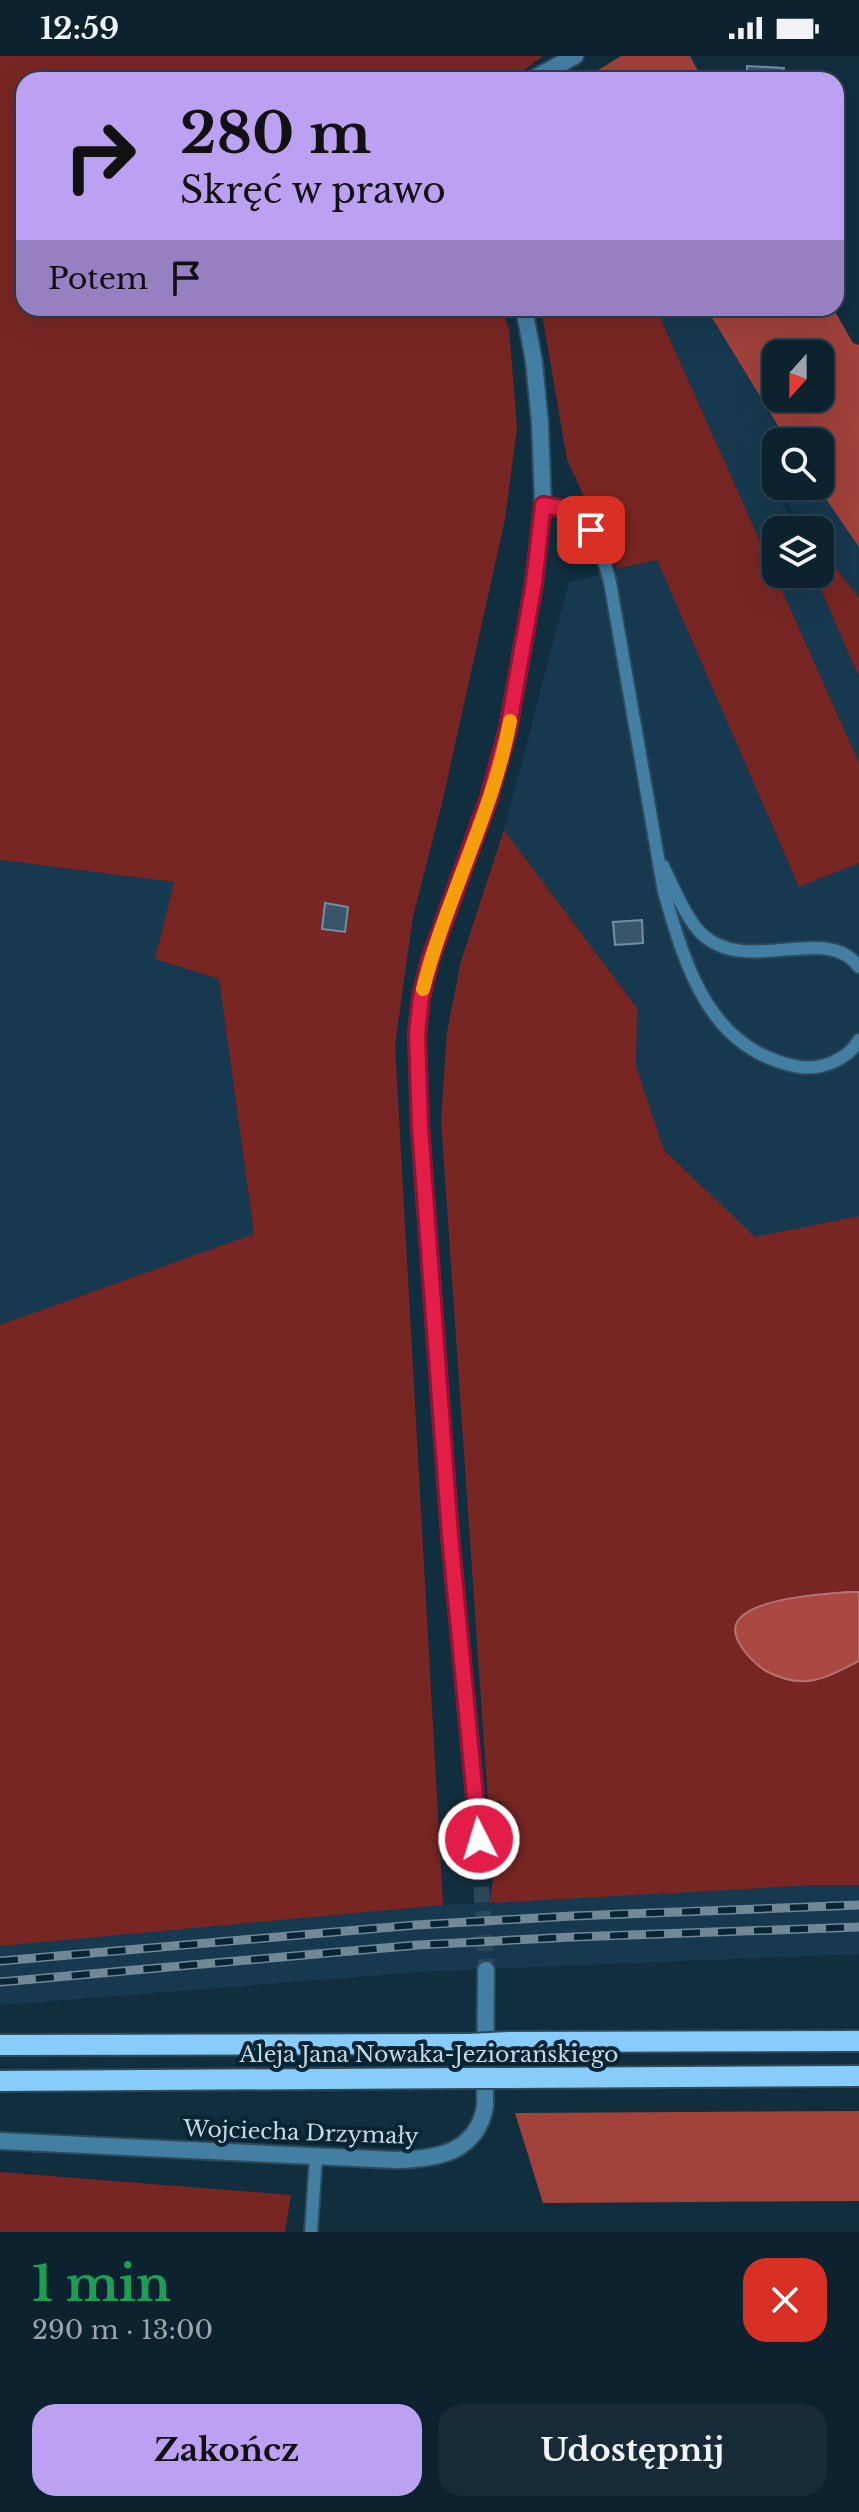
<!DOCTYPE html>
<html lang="pl">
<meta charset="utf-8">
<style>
body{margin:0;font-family:"Libre Baskerville",serif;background:#162a37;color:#f1f3f6;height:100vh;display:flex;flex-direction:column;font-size:30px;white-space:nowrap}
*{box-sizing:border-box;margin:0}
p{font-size:26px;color:#9aa4aa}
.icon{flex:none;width:44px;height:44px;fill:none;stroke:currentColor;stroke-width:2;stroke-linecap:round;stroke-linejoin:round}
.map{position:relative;height:2176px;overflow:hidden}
.panel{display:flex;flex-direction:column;background:#0d222f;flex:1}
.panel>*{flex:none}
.banner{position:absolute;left:16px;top:16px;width:828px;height:244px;border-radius:24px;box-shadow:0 8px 32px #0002,0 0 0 2px #2d3f4b;background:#bca0f2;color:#111;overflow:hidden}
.needle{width:52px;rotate:201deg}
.tools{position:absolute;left:762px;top:284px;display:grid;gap:16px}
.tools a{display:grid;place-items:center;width:72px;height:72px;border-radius:16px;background:#0d222f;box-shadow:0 8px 32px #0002,0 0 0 2px #2d3f4b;font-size:40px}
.pin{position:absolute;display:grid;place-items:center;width:68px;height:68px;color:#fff;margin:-34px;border-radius:16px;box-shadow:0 4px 12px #0006}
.me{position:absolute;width:88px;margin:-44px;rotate:355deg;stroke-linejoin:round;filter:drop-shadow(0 0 6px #0008)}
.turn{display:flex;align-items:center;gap:28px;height:168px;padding:0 32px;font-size:36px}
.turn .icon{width:104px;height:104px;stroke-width:2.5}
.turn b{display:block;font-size:56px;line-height:68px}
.then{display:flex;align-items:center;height:76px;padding:0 32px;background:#0003;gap:16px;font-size:30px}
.round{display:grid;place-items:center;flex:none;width:84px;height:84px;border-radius:24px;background:#162a37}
.summary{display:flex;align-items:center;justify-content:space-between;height:136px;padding:0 32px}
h1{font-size:48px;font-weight:700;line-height:60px;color:#1e9e55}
.action{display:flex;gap:16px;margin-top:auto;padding:16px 32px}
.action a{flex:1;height:92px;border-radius:24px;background:#bca0f2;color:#111;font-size:32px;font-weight:700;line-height:92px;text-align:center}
.action a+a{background:#162a37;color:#f1f3f6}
.status{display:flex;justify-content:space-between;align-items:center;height:56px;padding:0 40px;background:#0d222f;direction:ltr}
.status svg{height:22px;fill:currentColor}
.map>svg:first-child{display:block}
.built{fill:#16394f}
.green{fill:#782623}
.forest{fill:#a0413a;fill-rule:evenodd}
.water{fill:#a94942;stroke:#b27472;stroke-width:2}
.building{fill:#395569;stroke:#708fa4;stroke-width:2}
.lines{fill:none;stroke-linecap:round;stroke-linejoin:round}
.minor-tunnel{stroke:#2c4758;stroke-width:16;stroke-dasharray:16 8;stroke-linecap:butt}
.service-casing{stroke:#2e4959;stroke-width:16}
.minor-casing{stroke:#2e4959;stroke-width:20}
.primary-casing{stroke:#2e4959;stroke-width:24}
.service{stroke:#437ea3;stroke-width:12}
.minor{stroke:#437ea3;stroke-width:16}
.primary{stroke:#87ccfb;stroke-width:20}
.rail-casing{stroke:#728896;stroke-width:9}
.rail{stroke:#072435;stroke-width:6;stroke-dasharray:18;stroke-linecap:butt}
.primary-bridge-casing{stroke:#2e4959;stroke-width:24;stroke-linecap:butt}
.primary-bridge{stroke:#87ccfb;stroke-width:20}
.route-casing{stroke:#92132f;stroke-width:20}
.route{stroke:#e11d48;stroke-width:14}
.slow{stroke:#f59e0b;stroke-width:14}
.labels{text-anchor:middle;stroke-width:8;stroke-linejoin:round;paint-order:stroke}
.street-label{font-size:22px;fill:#c7d7e3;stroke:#072435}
</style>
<div class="status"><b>12:59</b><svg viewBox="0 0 49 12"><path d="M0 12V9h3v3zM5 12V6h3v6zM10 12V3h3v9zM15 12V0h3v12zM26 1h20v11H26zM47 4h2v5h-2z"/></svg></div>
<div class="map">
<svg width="859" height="2176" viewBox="0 0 859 2176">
<rect width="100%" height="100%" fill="#112e3f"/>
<path class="built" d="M656 252H706L788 386H776V430H817L859 491V542L820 491V474H807L781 441 795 474H776V518H814L859 621V707Z
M657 503 799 831 859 807V1160L755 1182 664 1094 636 1010 637 952 504 774 569 526Z
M0 804 175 826 155 903 219 923 254 1179 0 1269Z
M817 1829H859V1898L434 1915 0 1949V1889L443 1849Z"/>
<path class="green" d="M0 0H543L511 24H24V252H502L509 273 517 372 505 463 442 747 413 860 395 989 443 1849 0 1890V1269L254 1178 219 923 155 903 174 826 0 804Z
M541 252H656L859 707V807L799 831 657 504 617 513 567 403Z
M820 491 859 542V621L814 518H820Z
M504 774 637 952 636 1010 664 1094 755 1181 859 1160V1536H848L742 1559C721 1587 765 1622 792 1623 821 1624 834 1617 859 1605V1829H817L490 1847 502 1745H488L441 1064 447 976 461 905Z
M0 2116 291 2139 285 2176H0Z"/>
<path class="forest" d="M621 0H690L703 24H599L595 16Z
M706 252H833L853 287 859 289V491L817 430H820V386H788ZM820 298V342H776V298Z
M859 2055V2145L543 2147 515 2057Z"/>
<path class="water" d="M848 1536H859V1605C843 1613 826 1623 808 1625 793 1626 779 1622 766 1615 752 1606 723 1578 741 1561 761 1542 821 1538 848 1536Z"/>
<path class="building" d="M747 10 784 12 783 24H747Z
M325 847 348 851 345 876 322 873Z
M642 864 643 887 615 889 613 866Z"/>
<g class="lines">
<path class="minor-tunnel" d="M479 1783 486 1914"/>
<g class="service-casing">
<path id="service" d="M543 449C590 456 598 483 610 526L664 836C686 912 710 996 800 1011 822 1014 848 1003 859 984
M663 810C673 830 687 865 703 879 748 920 827 866 859 911
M311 2176 316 2101"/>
</g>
<g class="minor-casing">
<path id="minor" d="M531 24 575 0
M479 1783 450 1479 420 1071 417 978 421 941 430 904 489 742 508 673 534 527 543 449 540 367 534 306 524 252
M0 2085 396 2104C437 2103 476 2097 485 2051L486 1914"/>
</g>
<g class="primary-casing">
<path id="primary" d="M509 1986 859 1985
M0 1989 469 1988
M507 2022 859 2020
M0 2025 470 2022"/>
</g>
<use href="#service" class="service"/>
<use href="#minor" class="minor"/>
<use href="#primary" class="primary"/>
<g class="rail-casing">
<path id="rail" d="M0 1905 416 1869 572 1860 859 1849
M0 1926 418 1889 573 1881 859 1871"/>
</g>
<use href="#rail" class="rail"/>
<g class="primary-bridge-casing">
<path id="primary-bridge" d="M469 1988 509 1986
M470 2022H507"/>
</g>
<use href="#primary-bridge" class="primary-bridge"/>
</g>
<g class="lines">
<g class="route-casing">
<path id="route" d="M479 1783 450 1479 420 1071 417 978 421 941 430 904 489 742 508 673 534 527 543 449C566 452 575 456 591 474"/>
</g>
<use href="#route" class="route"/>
<path class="slow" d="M423 933C446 842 493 757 510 665"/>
</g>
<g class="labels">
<g class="street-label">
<text x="429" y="2006">Aleja Jana Nowaka-Jeziorańskiego</text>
<text transform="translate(301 2076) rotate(2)" y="8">Wojciecha Drzymały</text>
</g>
</g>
</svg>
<div class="tools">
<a><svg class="needle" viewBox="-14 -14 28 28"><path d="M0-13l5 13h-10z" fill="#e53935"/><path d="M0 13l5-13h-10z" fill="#9aa4aa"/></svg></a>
<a><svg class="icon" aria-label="search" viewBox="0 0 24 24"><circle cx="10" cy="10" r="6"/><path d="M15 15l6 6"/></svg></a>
<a><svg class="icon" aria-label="layers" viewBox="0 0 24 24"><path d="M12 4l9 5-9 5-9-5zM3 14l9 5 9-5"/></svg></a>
</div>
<div class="pin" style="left:591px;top:474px;background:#d93025"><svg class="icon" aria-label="arrive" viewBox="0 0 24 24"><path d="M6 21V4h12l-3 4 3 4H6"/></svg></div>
<svg class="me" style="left:479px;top:1783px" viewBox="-20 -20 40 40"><circle r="17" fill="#e11d48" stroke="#fff" stroke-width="3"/><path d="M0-11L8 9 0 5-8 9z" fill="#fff"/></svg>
<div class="banner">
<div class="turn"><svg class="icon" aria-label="right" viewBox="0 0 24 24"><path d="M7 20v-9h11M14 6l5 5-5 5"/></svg><div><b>280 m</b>Skręć w prawo</div></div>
<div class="then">Potem<svg class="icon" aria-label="arrive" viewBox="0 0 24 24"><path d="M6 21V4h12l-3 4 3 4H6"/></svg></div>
</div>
</div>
<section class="panel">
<div class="summary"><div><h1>1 min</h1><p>290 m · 13:00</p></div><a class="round" style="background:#d93025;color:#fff"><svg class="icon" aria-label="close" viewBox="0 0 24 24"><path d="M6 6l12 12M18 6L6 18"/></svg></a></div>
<div class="action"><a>Zakończ</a><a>Udostępnij</a></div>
</section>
